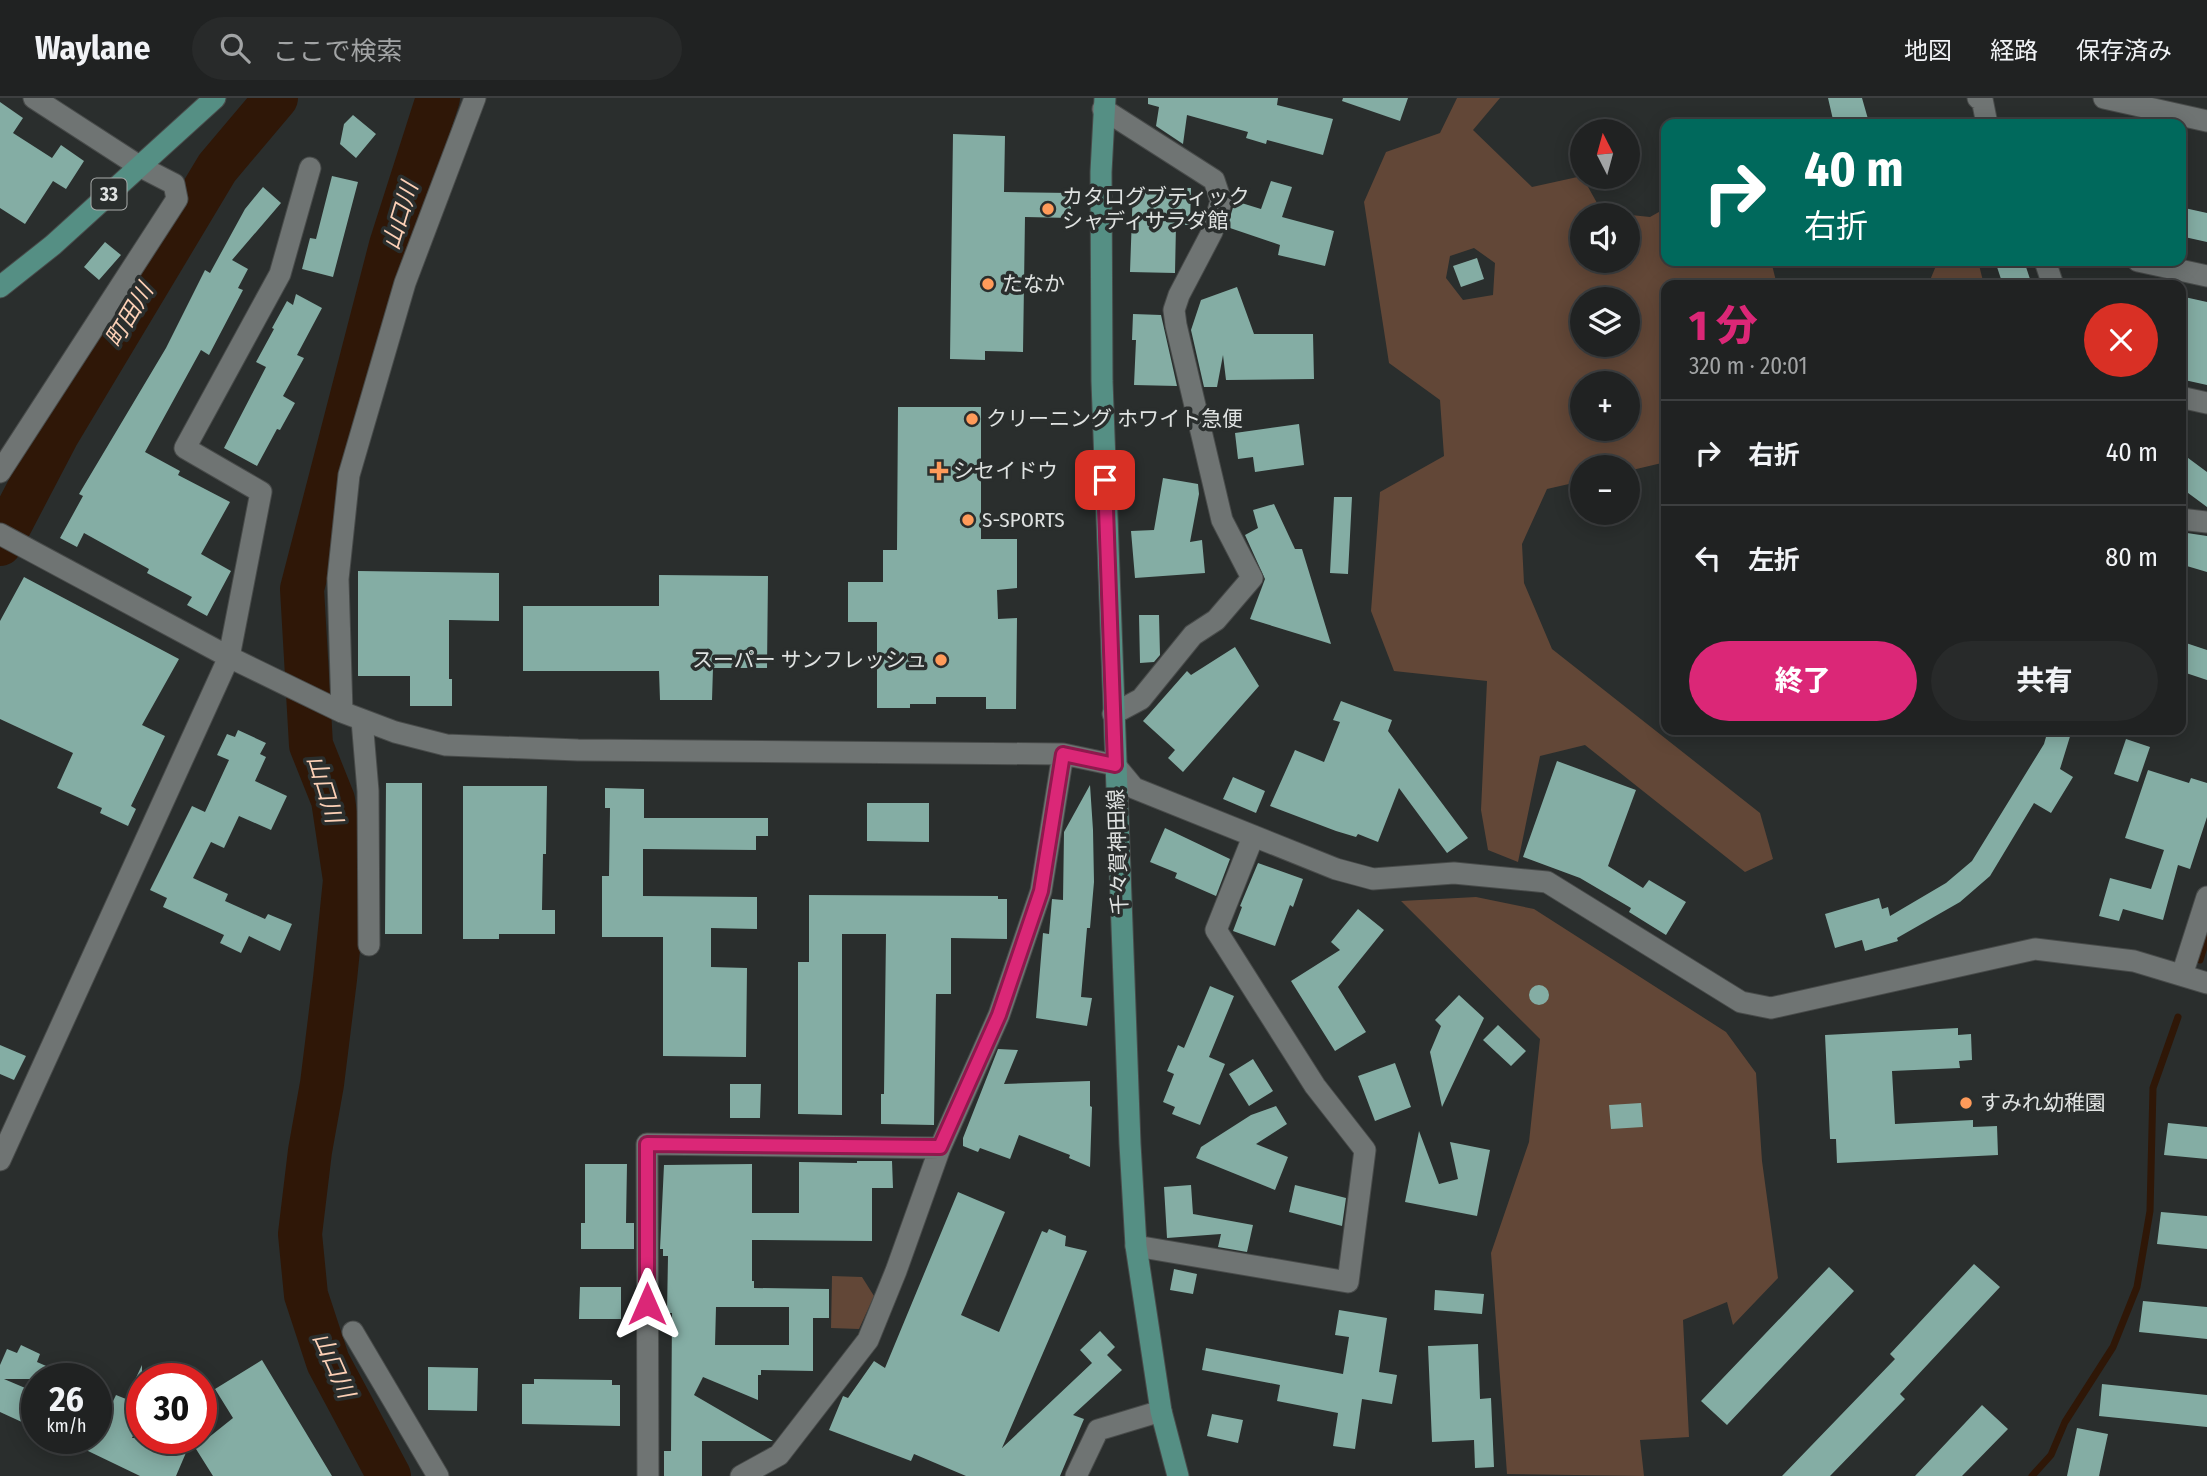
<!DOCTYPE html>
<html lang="ja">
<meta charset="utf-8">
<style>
body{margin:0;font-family:"Fira Sans Condensed","Noto Sans JP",sans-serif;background:#282a2a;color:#f1f3f6;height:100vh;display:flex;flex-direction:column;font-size:26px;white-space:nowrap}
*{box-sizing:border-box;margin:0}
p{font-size:23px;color:#a2a4a5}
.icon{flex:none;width:38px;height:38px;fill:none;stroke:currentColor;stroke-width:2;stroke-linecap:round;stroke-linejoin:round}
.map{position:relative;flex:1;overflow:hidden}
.side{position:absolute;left:1661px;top:182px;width:525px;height:455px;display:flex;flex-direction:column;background:#202222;border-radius:14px;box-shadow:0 4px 18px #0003,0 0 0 2px #3d3f40}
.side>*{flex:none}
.banner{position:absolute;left:1661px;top:21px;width:525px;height:147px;border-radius:14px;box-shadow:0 4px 18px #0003,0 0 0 2px #3d3f40;background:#00695c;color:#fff;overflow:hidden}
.needle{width:46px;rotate:354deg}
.fabs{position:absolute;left:1570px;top:21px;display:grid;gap:14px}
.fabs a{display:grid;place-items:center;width:70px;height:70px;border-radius:50%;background:#202222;box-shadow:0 4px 18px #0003,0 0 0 2px #3d3f40;font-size:35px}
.speed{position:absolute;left:21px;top:1265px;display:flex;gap:14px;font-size:35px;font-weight:700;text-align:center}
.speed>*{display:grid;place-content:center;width:91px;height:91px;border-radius:50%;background:#202222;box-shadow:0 4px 18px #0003,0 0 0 2px #3d3f40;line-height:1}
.speed small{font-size:18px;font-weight:400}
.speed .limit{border:10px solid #d22;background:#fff;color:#111}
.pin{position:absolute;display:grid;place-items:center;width:60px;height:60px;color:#fff;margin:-30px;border-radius:14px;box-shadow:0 4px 10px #0006}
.me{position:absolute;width:77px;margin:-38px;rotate:0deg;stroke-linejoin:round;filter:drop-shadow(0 0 5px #0008)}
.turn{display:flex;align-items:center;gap:24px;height:147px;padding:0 28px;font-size:32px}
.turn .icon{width:91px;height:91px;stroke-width:2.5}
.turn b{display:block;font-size:49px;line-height:60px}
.round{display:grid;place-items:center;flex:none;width:74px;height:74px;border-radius:37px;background:#282a2a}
.summary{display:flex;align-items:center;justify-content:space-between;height:119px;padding:0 28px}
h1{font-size:42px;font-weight:800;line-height:52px;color:#db2777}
.action{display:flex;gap:14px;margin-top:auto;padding:14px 28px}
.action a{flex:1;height:80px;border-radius:42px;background:#db2777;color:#fff;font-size:28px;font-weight:800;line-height:80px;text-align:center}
.action a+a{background:#282a2a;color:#f1f3f6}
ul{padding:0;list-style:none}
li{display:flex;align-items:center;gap:21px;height:105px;padding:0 28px;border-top:2px solid #3d3f40}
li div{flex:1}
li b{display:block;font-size:26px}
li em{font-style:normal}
header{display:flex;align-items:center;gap:42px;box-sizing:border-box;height:98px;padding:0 35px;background:#202222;border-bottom:2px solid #3d3f40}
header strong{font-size:33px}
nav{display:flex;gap:38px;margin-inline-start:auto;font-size:24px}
.search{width:490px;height:63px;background:#282a2a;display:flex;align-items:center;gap:18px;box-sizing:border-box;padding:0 24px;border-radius:38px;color:#a2a4a5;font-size:26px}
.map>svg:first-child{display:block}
.green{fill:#624737;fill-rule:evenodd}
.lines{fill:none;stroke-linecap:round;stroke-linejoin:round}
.stream{stroke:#2f1707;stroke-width:7}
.river{stroke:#2f1707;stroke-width:44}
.building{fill:#84ada4;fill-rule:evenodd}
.minor-casing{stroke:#484b4a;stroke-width:23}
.major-casing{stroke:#484b4a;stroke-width:23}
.minor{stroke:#6f7473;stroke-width:21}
.major{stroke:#558f84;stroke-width:21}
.route-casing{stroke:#8e194d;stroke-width:18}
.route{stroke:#db2777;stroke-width:12}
.poi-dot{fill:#ff9b5a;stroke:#2a2e2d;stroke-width:2.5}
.labels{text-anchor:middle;stroke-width:7;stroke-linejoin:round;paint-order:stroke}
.shield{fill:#2a2e2d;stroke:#a9acab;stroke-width:2}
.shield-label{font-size:19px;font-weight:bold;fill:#dfe2e1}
.poi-label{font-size:21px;fill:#dfe2e1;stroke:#2a2e2d;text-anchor:start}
.street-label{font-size:21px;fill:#dfe2e1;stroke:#2a2e2d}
.water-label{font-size:23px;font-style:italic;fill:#fcd0b6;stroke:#2a2e2d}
</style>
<header>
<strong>Waylane</strong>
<div class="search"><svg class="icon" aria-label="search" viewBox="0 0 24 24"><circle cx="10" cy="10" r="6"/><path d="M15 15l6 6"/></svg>ここで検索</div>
<nav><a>地図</a><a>経路</a><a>保存済み</a></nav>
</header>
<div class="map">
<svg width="2207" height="1378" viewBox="0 0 2207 1378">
<rect width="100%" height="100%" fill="#2a2e2d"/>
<path class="green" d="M1457 0H1500L1473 32 1532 89 1582 78 1602 114 1650 119 1666 110V163H1771L1777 187H1666V364L1628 373V369H1582V383L1547 391 1522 446 1524 485 1552 551 1760 715 1773 761 1745 774 1585 647 1540 658 1518 764 1488 752 1481 712 1487 583 1394 573 1371 513 1380 394 1444 358 1440 302 1389 265 1364 104 1386 54 1440 35ZM1582 117H1628V163H1582ZM1474 150 1495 165 1493 197 1463 202 1446 180 1450 158ZM1582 201H1628V247H1582ZM1628 285V331H1582V285Z
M1938 163H1978L1984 187H1928Z
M1476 799 1534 811 1726 934 1756 975 1762 1063 1778 1180 1733 1227 1727 1204 1683 1222 1689 1339 1640 1342 1644 1378 1507 1376 1491 1155 1529 1044 1540 941 1401 803Z
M832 1178 862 1179 874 1198 859 1231 831 1230Z"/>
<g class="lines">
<path class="stream" d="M2200 862 2207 839
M2032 1378 2051 1357 2065 1324 2113 1249 2137 1189 2150 1113 2153 990 2178 919"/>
<path class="river" d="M0 446 57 337 217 70 276 0
M389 1378 328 1264 306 1197 300 1136 310 1053 322 986 335 881 345 782 333 702 311 647 302 491 391 147 438 0"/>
</g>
<path class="building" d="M1148 0H1278L1277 7 1333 21 1323 57 1267 42 1266 46 1246 40 1248 34 1187 17 1183 46 1156 28 1159 9 1148 6Z
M1343 0H1408L1400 23 1342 3Z
M1828 0H1862L1868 21 1849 26H1834Z
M0 4 23 20 13 35 52 60 61 47 84 63 66 91 53 83 25 126 0 110Z
M353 17 376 36 356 60 340 46 344 26Z
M953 36 1005 38 1004 94 1071 95V120L1025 119 1023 254 985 253V262L950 261Z
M332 78 358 84 333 179 302 171 310 140 316 141Z
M1271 83 1292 89 1282 119 1334 133 1325 168 1278 157 1280 147 1227 129 1235 103 1261 111Z
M263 89 281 105 232 162 248 171 238 190 243 192 209 257 201 252 145 354 180 373 178 377 230 404 201 456 231 473 207 518 187 507 192 499 147 475 149 471 84 435 77 449 60 440 83 398 79 396 166 250 205 172 210 175 245 111Z
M1133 89 1191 90 1190 127H1176L1175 175 1130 174Z
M2180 109 2207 115V144L2180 138Z
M105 144 121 157 99 182 84 169Z
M1477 160 1484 181 1461 189 1453 168Z
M1995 163H2024L2032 187H2003Z
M1237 189 1254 236H1313L1314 281 1226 282 1223 257 1217 289H1204L1191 232 1201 202Z
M296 196 322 210 297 257 304 260 283 298 295 305 280 332 277 331 257 368 224 350 266 269 256 264 274 231 272 230 287 203 293 207Z
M2180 198 2207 204V287L2180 281Z
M1133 216 1161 217 1177 288 1134 287 1136 242H1132Z
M898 309H981V441H1017V490L997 492 998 521 1017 520 1016 611H986V599H936V606H910V610H877V524H848V484H883V452H897Z
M1299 326 1304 367 1255 374 1253 359 1238 361 1235 335Z
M2180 354 2207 374V409L2180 389Z
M1163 380 1198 386 1199 396 1190 444 1202 442 1205 475 1135 480 1131 433 1154 432Z
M1334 399H1352L1348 476 1330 475Z
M1274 406 1295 451H1302L1331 546 1250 521 1265 481 1245 437 1258 430 1253 412Z
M2187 435 2207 438V474L2180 466V457Z
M358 473 499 475V523L449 522V581H452V608H410V578H358Z
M659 477 768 478 767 570H713L712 602H660L659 573H523V508H659Z
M24 479 179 561 142 627 165 638 131 708 136 711 128 728 100 715 102 710 57 690 73 655 0 621V523Z
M1139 517H1159L1160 557 1154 564 1140 565Z
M2180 543 2207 552V582L2180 573Z
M1235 549 1259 588 1183 674 1168 660 1175 652 1143 623 1187 573 1191 577Z
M1341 603 1392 622 1388 633 1468 740 1447 755 1399 690 1378 744 1358 736 1356 739 1336 733 1270 708 1295 652 1324 664 1340 624 1333 622Z
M238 632 266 645 260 656 266 659 255 683 287 698 271 732 239 718 224 750 211 744 193 780 228 796 225 803 265 821 268 816 292 826 280 853 249 838 241 855 220 845 224 837 163 809 167 800 150 792 192 708 205 714 229 662 217 657 227 636 235 639Z
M2048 632H2072L2060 671 2073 679 2051 715 2034 705 1990 778 1960 804 1897 840 1898 843 1865 853 1862 842 1835 850 1825 816 1879 800 1882 811 1888 809 1890 818 1946 785 1972 763 2044 646Z
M2126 641 2150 649 2138 684 2114 676Z
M1557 663 1636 692 1608 768 1643 790 1649 782 1686 804 1666 837 1629 814 1631 810 1580 780 1523 759Z
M2148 672 2189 685 2191 680 2207 685V719L2190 771 2178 767 2163 822 2123 811 2119 823 2099 818 2110 780 2151 791 2164 752 2125 740Z
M1233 679 1265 693 1256 715 1223 701Z
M386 685H422V836H385Z
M1090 687 1093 732 1094 784 1090 830H1087L1081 899 1092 900 1087 928 1036 920 1043 835 1049 836 1052 801 1063 802 1064 734Z
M463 688H547L546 756H543L542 812H555V836H499V841H463Z
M605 690 644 691V720H768V738H756V752L643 751V798L757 799V831L711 830V869L747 870 746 959 663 958V839H602V778H609L610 710H605Z
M867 705H929V744L867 743Z
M1165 730 1230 761 1216 798 1175 780 1177 775 1150 764Z
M1258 765 1303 781 1293 809 1290 807 1275 848 1233 833 1242 809 1240 808Z
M809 797 998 798V801H1007V841L951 840V896H936L934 1027 881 1026V996H884L886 836H842V1017L798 1016V864H809Z
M1358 811 1384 832 1338 889 1366 934 1335 953 1291 883 1340 852 1331 844Z
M1529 897a10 10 0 1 1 20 0a10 10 0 1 1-20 0Z
M1210 888 1234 898 1209 959 1225 966 1200 1027 1172 1016 1175 1009 1163 1004 1174 976 1167 973 1178 947 1184 950Z
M1459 897 1484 920 1442 1009 1430 954 1441 928 1435 922Z
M1498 927 1526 953 1511 968 1483 942Z
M1958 930V937L1971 936 1972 962 1959 963 1960 970 1892 973 1895 1026 1973 1022V1029L1997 1028 1998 1057 1837 1065 1836 1041H1830L1825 937Z
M0 947 26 958 14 982 0 976Z
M998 951 1018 952 1004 986 1090 983V1008L1092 1009 1090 1069 1069 1060 1070 1057 1019 1037 1010 1061 980 1050 978 1054 963 1048V1040Z
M1253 961 1273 993 1249 1008 1229 976Z
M1395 965 1411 1009 1375 1023 1358 978Z
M730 986H761L760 1020H730Z
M1641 1005 1643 1029 1611 1031 1609 1007Z
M1276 1008 1287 1026 1256 1046 1288 1059 1275 1092 1196 1060 1201 1049 1251 1017Z
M2168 1025 2207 1029V1061L2164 1057Z
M1419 1033 1439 1086 1458 1081 1450 1044 1490 1052 1477 1118 1405 1104Z
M857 1063H892L893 1090H872V1143L752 1142V1183H754V1190L829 1191V1220H813V1273L761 1272V1277H758V1302L703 1279 694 1297 773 1343H702V1378H664V1353H671L672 1215H667L668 1158H663V1151H660L664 1067 752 1066V1115H799V1064L857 1065ZM716 1209H789V1247H715Z
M585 1066H627L626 1125H634V1151H581V1125H585Z
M1191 1087 1193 1116 1253 1127 1247 1154 1218 1149 1221 1136 1167 1140 1164 1089Z
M1295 1087 1346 1100 1342 1128 1289 1114Z
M958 1094 1005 1114 961 1217 999 1234 1042 1133 1047 1135 1049 1131 1066 1138 1065 1148 1087 1153 1002 1350 1092 1265 1080 1252 1100 1233 1115 1249 1107 1257 1122 1272 1073 1317 1084 1321 1060 1378H966L914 1356 911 1363 829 1332 843 1298 848 1300 874 1263 885 1270Z
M2161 1114 2207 1118V1151L2157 1146Z
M1974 1166 2000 1189 1900 1296 1905 1301 1830 1378H1782L1895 1261 1890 1256Z
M1829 1169 1854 1193 1727 1327 1701 1303Z
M1174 1171 1197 1176 1193 1196 1170 1192Z
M580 1189H621V1221H579Z
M1435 1192 1484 1196 1482 1216 1434 1212Z
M2143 1203 2207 1209V1241L2139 1234Z
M1339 1212 1387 1220 1379 1274 1397 1277 1392 1306 1362 1301 1355 1351 1333 1348 1338 1315 1277 1303 1280 1287 1202 1272 1206 1250 1343 1276 1349 1239 1335 1237Z
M1478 1246 1480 1301 1491 1300 1494 1369 1475 1370 1474 1342 1432 1344 1428 1248Z
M21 1247 40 1256 37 1264 76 1281H4L37 1295V1331L0 1314V1267L7 1251 17 1255Z
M262 1262 332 1378H213L191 1343 176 1378H140L61 1340H96V1321L103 1324 116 1297 126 1301 142 1267V1318L132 1340H208L233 1320 215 1291Z
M428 1269 478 1270 477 1313 428 1312Z
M534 1281 612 1282V1287H620V1328L522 1326V1286H534Z
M2102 1286 2207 1297V1329L2099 1318Z
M1982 1307 2008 1331 1962 1378H1915Z
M1212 1316 1243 1322 1238 1345 1207 1338Z
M2077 1330 2108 1336 2099 1378H2067Z"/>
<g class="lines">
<g class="minor-casing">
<path id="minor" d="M1978 0 1982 1 1987 26
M2104 0 2207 23
M1103 11 1214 82 1221 103 1212 134 1179 197 1174 212 1176 227 1222 422 1252 480 1216 522 1193 537 1141 601 1113 616
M2045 163 2053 187
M2138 163 2207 178
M2180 299 2207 305
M0 374 177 101 174 86 139 68 34 0
M2180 421 2207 424
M0 436 229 559 342 614 395 634 446 647 578 652 1063 656 1115 667 1134 690 1336 771 1373 781 1454 775 1547 784 1741 904 1771 910 2035 851 2134 863 2207 885
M342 614 338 481 349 377 405 185 475 0
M362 622 368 693 369 847
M2182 877 2207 799
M0 1062 229 559 261 394 185 350 280 176 310 70
M1136 1148 1348 1184 1365 1052 1315 988 1216 832 1253 739
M353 1234 438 1378
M648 1378 647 1046 940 1050
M741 1378 779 1357 868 1242 896 1173 940 1050 999 917 1041 793 1063 656
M1076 1378 1098 1332 1161 1313"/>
</g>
<g class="major-casing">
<path id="major" d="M1105 0 1101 74 1102 283 1130 1046 1136 1148 1161 1313 1178 1378
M0 189 53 147 215 0"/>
</g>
<use href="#minor" class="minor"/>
<use href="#major" class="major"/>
</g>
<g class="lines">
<g class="route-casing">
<path id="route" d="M647 1206V1046L940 1049 999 917 1041 793 1063 656 1115 667 1105 382"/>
</g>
<use href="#route" class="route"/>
</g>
<g class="poi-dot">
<circle cx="1048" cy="111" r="7"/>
<circle cx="988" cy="186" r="7"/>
<circle cx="972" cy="321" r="7"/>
<path d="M935.5 362.5h7v7h7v7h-7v7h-7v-7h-7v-7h7z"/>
<circle cx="968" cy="422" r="7"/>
<circle cx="941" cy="562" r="7"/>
<circle cx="1966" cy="1005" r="7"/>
</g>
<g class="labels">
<rect class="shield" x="91.5" y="80.5" width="35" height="31" rx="5"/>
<g class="shield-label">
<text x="109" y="103">33</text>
</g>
<g class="poi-label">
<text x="1062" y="106">カタログブティック<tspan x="1062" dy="24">シャディサラダ館</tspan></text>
<text x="1002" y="193">たなか</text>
<text x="986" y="328">クリーニング ホワイト急便</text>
<text x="953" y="380">シセイドウ</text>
<text x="982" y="429">S-SPORTS</text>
<text x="927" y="569" text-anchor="end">スーパー サンフレッシュ</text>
<text x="1980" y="1012">すみれ幼稚園</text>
</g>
<g class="street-label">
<text transform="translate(1118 754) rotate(-92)" y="7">千々賀神田線</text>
</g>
<g class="water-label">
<text transform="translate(400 118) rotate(-73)" y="8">山口川</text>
<text transform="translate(129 217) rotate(-59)" y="8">町田川</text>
<text transform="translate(325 691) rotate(73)" y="8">山口川</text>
<text transform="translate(334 1267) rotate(66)" y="8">山口川</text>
</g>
</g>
</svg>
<div class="fabs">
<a><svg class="needle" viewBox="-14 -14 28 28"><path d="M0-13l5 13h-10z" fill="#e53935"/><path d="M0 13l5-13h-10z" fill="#a2a4a5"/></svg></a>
<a><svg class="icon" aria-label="sound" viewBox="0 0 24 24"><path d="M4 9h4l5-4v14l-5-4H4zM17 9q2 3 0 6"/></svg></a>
<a><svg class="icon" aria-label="layers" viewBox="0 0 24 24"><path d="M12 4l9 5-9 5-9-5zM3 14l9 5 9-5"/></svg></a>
<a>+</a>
<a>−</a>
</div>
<div class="speed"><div>26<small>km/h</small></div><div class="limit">30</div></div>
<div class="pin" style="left:1105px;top:382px;background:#d93025"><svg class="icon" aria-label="arrive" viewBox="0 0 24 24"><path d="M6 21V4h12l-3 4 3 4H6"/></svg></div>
<svg class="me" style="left:647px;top:1206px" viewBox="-20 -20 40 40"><path d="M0-17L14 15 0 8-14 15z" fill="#db2777" stroke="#fff" stroke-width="4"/></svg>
<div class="banner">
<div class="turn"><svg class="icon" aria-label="right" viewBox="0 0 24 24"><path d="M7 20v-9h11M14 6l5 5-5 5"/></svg><div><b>40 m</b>右折</div></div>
</div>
<section class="side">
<div class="summary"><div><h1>1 分</h1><p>320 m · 20:01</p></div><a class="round" style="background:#d93025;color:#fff"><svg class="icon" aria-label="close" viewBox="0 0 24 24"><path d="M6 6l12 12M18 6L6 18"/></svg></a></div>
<ul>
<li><svg class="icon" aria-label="right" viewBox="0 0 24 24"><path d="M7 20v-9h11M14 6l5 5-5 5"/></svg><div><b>右折</b></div><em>40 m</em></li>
<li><svg class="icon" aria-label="left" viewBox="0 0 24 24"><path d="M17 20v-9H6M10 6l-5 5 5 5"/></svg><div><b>左折</b></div><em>80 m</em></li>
</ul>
<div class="action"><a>終了</a><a>共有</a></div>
</section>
</div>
